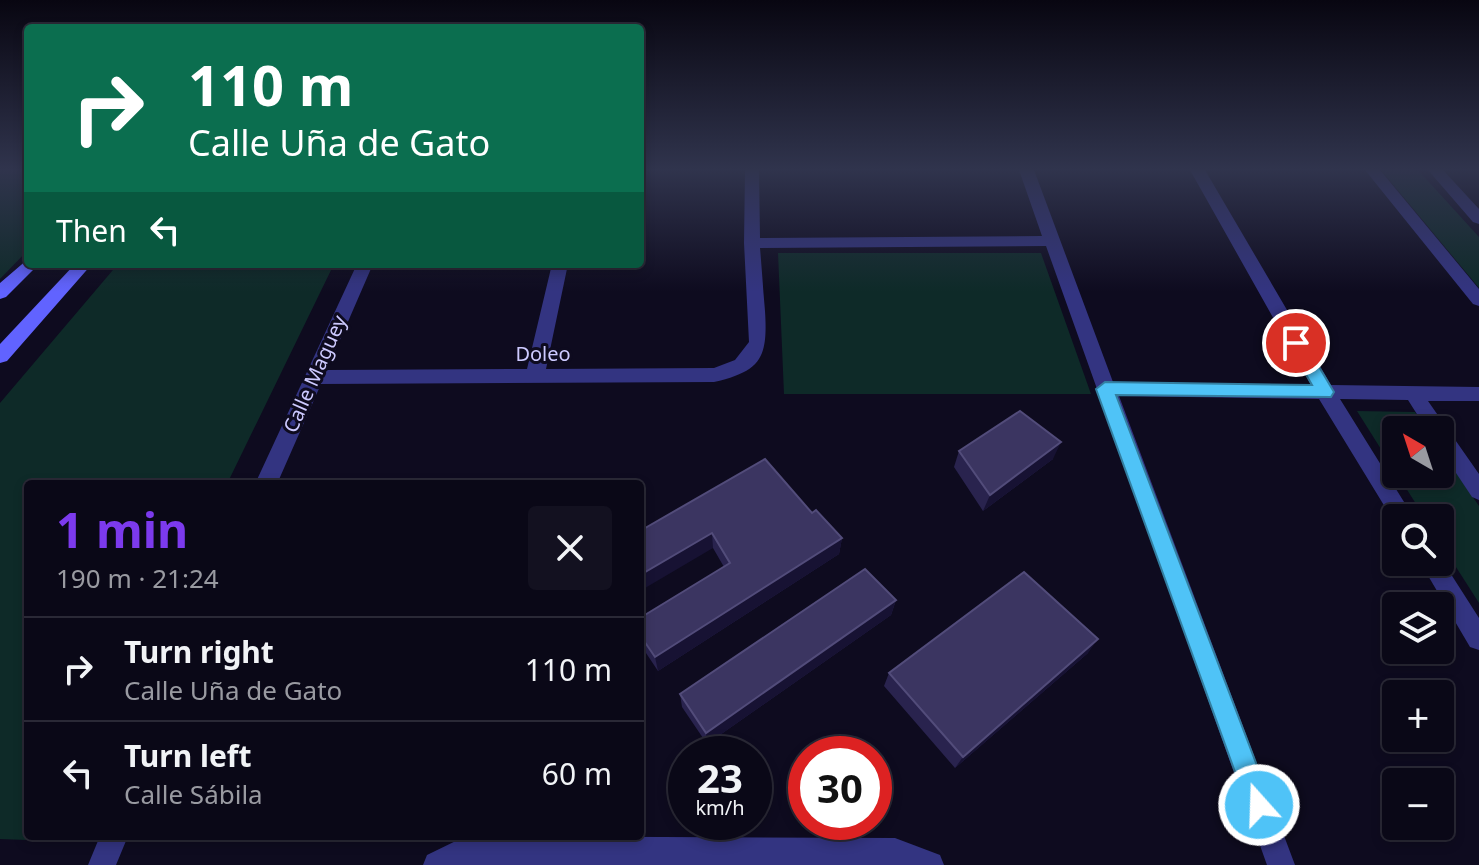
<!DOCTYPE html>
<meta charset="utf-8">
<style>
body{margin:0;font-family:"Noto Sans",sans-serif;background:#131120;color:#f1f3f6;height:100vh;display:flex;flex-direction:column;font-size:30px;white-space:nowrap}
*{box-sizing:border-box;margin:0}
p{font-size:26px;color:#999aa1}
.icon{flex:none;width:44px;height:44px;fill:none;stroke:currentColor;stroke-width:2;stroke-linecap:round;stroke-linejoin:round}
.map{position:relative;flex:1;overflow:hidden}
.sheet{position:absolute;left:24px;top:480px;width:620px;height:360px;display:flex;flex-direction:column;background:#0a0817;border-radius:8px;box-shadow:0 4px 12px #0003,0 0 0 2px #2a2936}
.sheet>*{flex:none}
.guide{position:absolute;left:24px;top:24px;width:620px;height:244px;border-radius:8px;box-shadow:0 4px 12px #0003,0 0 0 2px #2a2936;background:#0b6e4f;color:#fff;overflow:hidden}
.needle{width:52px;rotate:321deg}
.controls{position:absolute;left:1382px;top:416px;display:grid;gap:16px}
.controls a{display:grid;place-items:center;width:72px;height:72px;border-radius:8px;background:#0a0817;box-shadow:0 4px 12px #0003,0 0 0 2px #2a2936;font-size:40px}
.speed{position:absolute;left:668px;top:736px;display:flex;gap:16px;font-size:40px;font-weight:700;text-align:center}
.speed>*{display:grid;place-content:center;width:104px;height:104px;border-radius:50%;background:#0a0817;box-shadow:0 4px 12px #0003,0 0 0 2px #2a2936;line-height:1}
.speed small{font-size:20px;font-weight:400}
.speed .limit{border:12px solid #d22;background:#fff;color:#111}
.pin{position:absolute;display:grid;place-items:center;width:68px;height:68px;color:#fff;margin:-34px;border:4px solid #fff;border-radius:50%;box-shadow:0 2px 8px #0007}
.me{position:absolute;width:88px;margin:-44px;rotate:340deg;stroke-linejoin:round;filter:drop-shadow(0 0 6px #0008)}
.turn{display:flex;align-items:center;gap:28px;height:168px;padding:0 32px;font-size:36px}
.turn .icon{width:104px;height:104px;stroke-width:2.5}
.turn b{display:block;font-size:56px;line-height:68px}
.then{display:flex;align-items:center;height:76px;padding:0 32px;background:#0003;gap:16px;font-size:30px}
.round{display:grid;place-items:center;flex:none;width:84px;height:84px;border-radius:8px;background:#131120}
.headline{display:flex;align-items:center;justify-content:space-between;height:136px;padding:0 32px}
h1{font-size:48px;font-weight:700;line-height:60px;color:#7c3aed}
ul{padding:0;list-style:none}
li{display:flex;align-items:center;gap:24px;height:104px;padding:0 32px;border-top:2px solid #2a2936}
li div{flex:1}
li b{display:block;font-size:30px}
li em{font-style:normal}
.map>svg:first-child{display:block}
.green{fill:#0e2a28}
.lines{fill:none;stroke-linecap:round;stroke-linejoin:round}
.street{fill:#333481;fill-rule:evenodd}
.secondary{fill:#6163ff;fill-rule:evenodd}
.wall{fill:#29234e}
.shaded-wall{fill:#171233}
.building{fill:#3b3561;stroke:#524c7a;stroke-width:2}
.route{fill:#4fc3f7;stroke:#337fa1;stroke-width:2}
.labels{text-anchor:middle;stroke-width:6;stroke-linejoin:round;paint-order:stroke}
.street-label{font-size:20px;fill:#cdcaff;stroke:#0e0b1f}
</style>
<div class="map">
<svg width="1479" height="865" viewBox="0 0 1479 865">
<rect width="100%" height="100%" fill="#0e0b1f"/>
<path class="green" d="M0 170H28V250L0 279Z
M1381 170H1418L1479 237V288Z
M778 253H1041L1091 394H784Z
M118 264H334L227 484H28V836H56L54 841 0 839V403Z
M1357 411 1415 412 1427 430H1396V473Z
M1440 449 1479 506V603L1440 542V518H1425L1397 474H1440Z"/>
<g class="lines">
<path class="street" d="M745 170H759L760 238 1042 236 1019 170H1034L1113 382 1311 385 1190 170H1205L1331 385 1479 387V401H1428L1479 474V500L1472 497 1440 449V430H1427L1408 400 1340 399 1414 518H1396V525L1319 399 1119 396 1295 865H1267L1046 246 760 248C762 269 763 290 765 311 768 358 761 371 714 382L321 384 277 484H255L357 264H373L327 370 527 369 552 264H568L546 369 714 368 735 360 749 342 744 243Z
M1365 170H1380L1479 289V306L1473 304Z
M1428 170H1443L1479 209V224L1473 222Z
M1440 557 1479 618V650L1470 647 1420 562H1440Z
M100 836H128L116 865H88Z
M466 836 895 838 940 855 944 865H423L427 855Z"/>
<path class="secondary" d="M28 259V264H37L35 268 6 297 0 299V283Z
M75 264H92L7 361 0 363V344Z"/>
</g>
<path class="wall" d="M959 451 1053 459 983 511 954 467Z
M812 513 842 538 839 554 658 671 640 644V618L724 567 713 548 640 531Z
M896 600 891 615 707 744 682 707 680 694Z
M1088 653 955 768 884 686 889 673Z"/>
<path class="shaded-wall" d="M1061 442 1053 459 983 511 990 495Z
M712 533 713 548 640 591V575Z
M842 538 839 554 658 671 655 657Z
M896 600 891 615 707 744 706 733Z
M1098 639 1088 653 955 768 963 757Z"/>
<path class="building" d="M1020 411 1061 442 990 495 959 451Z
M765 459 812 513 816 510 842 538 655 657 640 635V618L730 563 712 533 640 575V531Z
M865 569 896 600 706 733 680 694Z
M1024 572 1098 639 963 757 889 673Z"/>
<linearGradient id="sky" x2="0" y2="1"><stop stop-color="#080611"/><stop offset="0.58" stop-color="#30344d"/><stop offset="1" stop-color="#30344d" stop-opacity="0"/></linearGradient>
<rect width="1479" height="292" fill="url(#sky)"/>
<path class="route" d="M1296 337 1302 338 1331 387 1334 392 1331 397 1116 395 1272 805 1268 814 1259 818 1250 814 1247 805 1096 389 1105 382 1312 385 1288 343Z"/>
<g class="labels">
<g class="street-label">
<text x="543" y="361">Doleo</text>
<text transform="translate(315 374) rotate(-66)" y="7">Calle Maguey</text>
</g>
</g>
</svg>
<div class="controls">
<a><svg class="needle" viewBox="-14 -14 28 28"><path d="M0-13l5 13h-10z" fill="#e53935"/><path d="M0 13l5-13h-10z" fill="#999aa1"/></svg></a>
<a><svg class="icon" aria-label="search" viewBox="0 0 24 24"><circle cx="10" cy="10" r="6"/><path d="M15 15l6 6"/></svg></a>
<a><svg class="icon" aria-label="layers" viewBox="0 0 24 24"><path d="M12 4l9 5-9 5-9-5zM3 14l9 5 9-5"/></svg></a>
<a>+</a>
<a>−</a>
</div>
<div class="speed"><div>23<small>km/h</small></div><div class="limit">30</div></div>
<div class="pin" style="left:1296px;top:343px;background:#d93025"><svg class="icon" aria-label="arrive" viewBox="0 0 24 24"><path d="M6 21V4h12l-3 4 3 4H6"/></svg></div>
<svg class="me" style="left:1259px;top:805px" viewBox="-20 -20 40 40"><circle r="17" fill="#4fc3f7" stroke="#fff" stroke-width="3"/><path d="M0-11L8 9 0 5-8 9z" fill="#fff"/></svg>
<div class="guide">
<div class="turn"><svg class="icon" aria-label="right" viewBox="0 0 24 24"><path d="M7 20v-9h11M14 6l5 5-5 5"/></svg><div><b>110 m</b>Calle Uña de Gato</div></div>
<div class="then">Then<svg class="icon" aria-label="left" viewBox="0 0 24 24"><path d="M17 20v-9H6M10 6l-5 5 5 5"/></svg></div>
</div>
<section class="sheet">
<div class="headline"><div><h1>1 min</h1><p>190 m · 21:24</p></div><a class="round"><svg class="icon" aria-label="close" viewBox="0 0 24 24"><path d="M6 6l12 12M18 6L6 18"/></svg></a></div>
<ul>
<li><svg class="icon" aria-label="right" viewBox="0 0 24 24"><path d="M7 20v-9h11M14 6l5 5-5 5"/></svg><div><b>Turn right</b><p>Calle Uña de Gato</p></div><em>110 m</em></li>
<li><svg class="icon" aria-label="left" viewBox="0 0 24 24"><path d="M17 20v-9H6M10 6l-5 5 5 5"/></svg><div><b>Turn left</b><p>Calle Sábila</p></div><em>60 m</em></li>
</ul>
</section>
</div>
